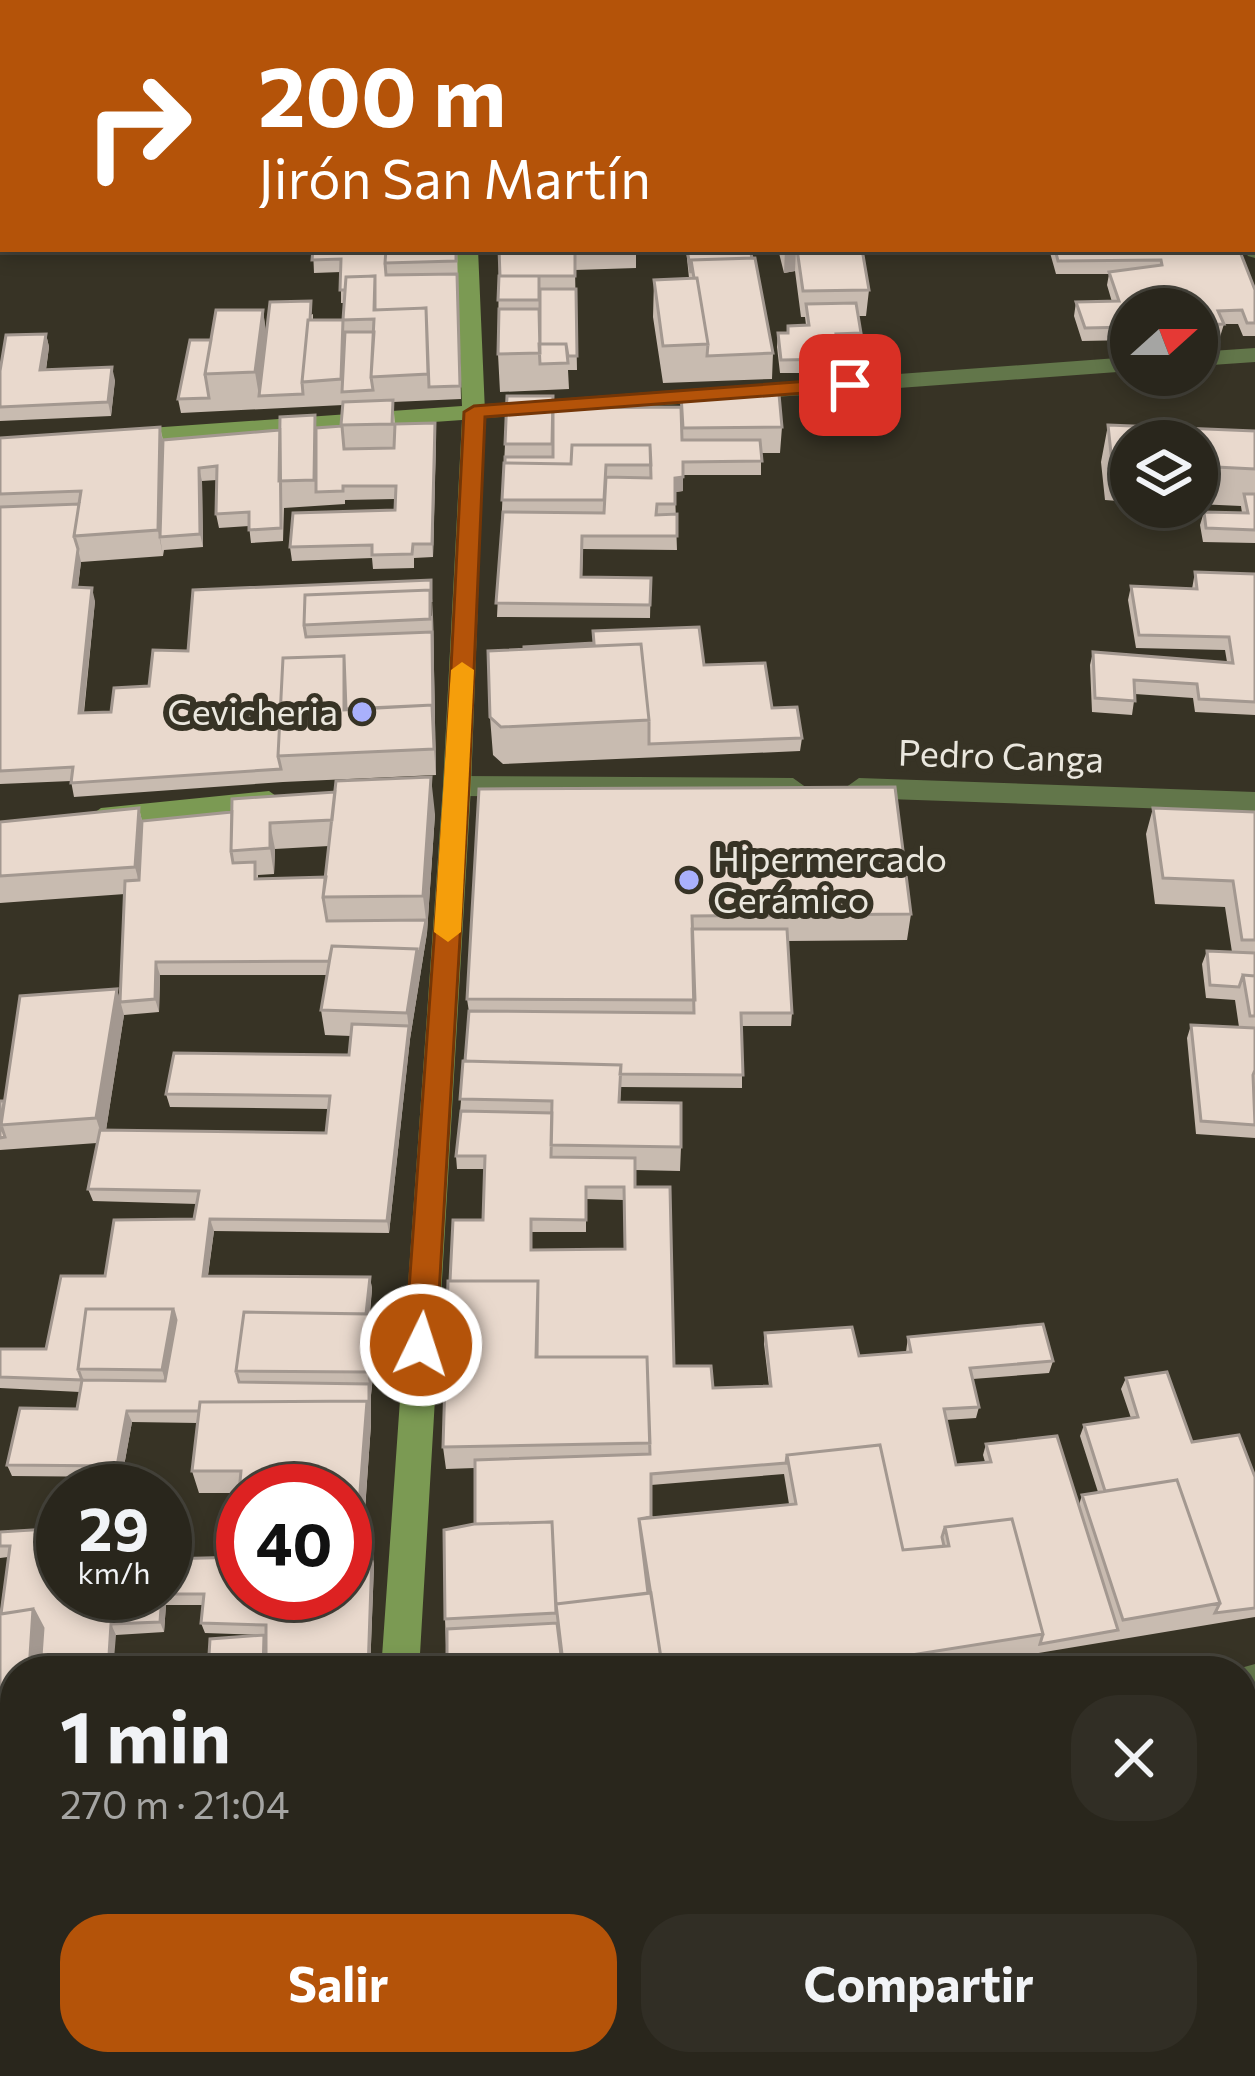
<!DOCTYPE html>
<html lang="es">
<meta charset="utf-8">
<style>
body{margin:0;font-family:Commissioner,sans-serif;background:#312e25;color:#f1f3f6;height:100vh;display:flex;flex-direction:column;font-size:45px;white-space:nowrap}
*{box-sizing:border-box;margin:0}
p{font-size:39px;color:#a5a5a3}
.icon{flex:none;width:66px;height:66px;fill:none;stroke:currentColor;stroke-width:2;stroke-linecap:round;stroke-linejoin:round}
.map{position:relative;flex:1;overflow:hidden}
.panel{position:absolute;left:0px;top:1656px;width:1257px;height:420px;display:flex;flex-direction:column;background:#29261c;border-radius:48px 48px 0 0;box-shadow:0 6px 18px #0003,0 0 0 3px #45433b}
.panel>*{flex:none}
.top-card{position:absolute;left:0px;top:0px;width:1257px;height:252px;box-shadow:0 6px 18px #0003,0 0 0 3px #45433b;background:#b45309;color:#fff;overflow:hidden}
.needle{width:78px;rotate:69deg}
.tools{position:absolute;left:1110px;top:288px;display:grid;gap:24px}
.tools a{display:grid;place-items:center;width:108px;height:108px;border-radius:50%;background:#29261c;box-shadow:0 6px 18px #0003,0 0 0 3px #45433b;font-size:60px}
.speed{position:absolute;left:36px;top:1464px;display:flex;gap:24px;font-size:60px;font-weight:700;text-align:center}
.speed>*{display:grid;place-content:center;width:156px;height:156px;border-radius:50%;background:#29261c;box-shadow:0 6px 18px #0003,0 0 0 3px #45433b;line-height:1}
.speed small{font-size:30px;font-weight:400}
.speed .limit{border:18px solid #d22;background:#fff;color:#111}
.pin{position:absolute;display:grid;place-items:center;width:102px;height:102px;color:#fff;margin:-51px;border-radius:24px;box-shadow:0 6px 18px #0006}
.me{position:absolute;width:132px;margin:-66px;rotate:4deg;stroke-linejoin:round;filter:drop-shadow(0 0 9px #0008)}
.turn{display:flex;align-items:center;gap:42px;height:252px;padding:0 60px;font-size:54px}
.turn .icon{width:156px;height:156px;stroke-width:2.5}
.turn b{display:block;font-size:84px;line-height:102px}
.round{display:grid;place-items:center;flex:none;width:126px;height:126px;border-radius:48px;background:#312e25}
.head{display:flex;align-items:center;justify-content:space-between;height:204px;padding:0 60px}
h1{font-size:72px;font-weight:700;line-height:90px}
.button{display:flex;gap:24px;margin-top:auto;padding:24px 60px}
.button a{flex:1;height:138px;border-radius:48px;background:#b45309;color:#fff;font-size:48px;font-weight:700;line-height:138px;text-align:center}
.button a+a{background:#312e25;color:#f1f3f6}
.map>svg:first-child{display:block}
.green{fill:#804845}
.lines{fill:none;stroke-linecap:round;stroke-linejoin:round}
.path{stroke:#807c70;stroke-width:9;stroke-dasharray:10 10;stroke-linecap:butt}
.street{fill:#62764a;fill-rule:evenodd}
.secondary{fill:#7b9a53;fill-rule:evenodd}
.wall{fill:#c8bbb0;fill-rule:evenodd}
.shaded-wall{fill:#a39890}
.building{fill:#e9d9cd;stroke:#a39890;stroke-width:3;fill-rule:evenodd}
.route{fill:#b45309;stroke:#753606;stroke-width:3}
.slow{fill:#f59e0b}
.poi-dot{fill:#a9b0fc;stroke:#373325;stroke-width:4.5}
.labels{text-anchor:middle;stroke-width:12;stroke-linejoin:round;paint-order:stroke}
.poi-label{font-size:36px;fill:#eae7de;stroke:#373325;text-anchor:end}
.street-label{font-size:36px;fill:#eae7de;stroke:#373325}
</style>
<div class="map">
<svg width="1255" height="2076" viewBox="0 0 1255 2076">
<rect width="100%" height="100%" fill="#373325"/>
<path class="green" d="M442 2061H853L855 2076H443Z"/>
<g class="lines">
<path class="path" d="M859 2061 861 2076"/>
<path class="street" d="M1080 0H1098V3H1080Z
M1255 243V258L1248 256 1243 249H1254Z
M1255 348V362L1197 366V352Z
M1131 357V371L474 419 463 412 474 405Z
M457 776 793 778 807 788 793 798 457 796 443 786Z
M859 778 1255 792V812L859 798 845 788Z
M1255 1664V1700L1242 1702V1671H1230Z
M15 1855V1895L0 1897V1857Z"/>
<path class="secondary" d="M425 0H444L446 3H427Z
M456 249H478L485 412 471 786 419 1671H381L443 786 462 420 121 444 109 437 121 430 462 406Z
M269 791 283 801 269 811 101 828 87 818 101 808Z
M365 2061H407L406 2076H364Z"/>
</g>
<path class="wall" d="M0 2 3 3V112H0Z
M313 249H457L461 399 393 402 395 424 436 436 433 557 414 558V568L373 569 372 558 292 561 290 547 395 510V499L345 500V504L284 508 283 541 251 543 249 526 219 528 216 514 217 480 202 481 203 547 164 550 163 556 81 562 78 587 95 601 84 713 111 712 149 686 188 651 193 590 433 616 436 775 283 782 74 797 71 781 0 784V438L160 427 163 440 342 426 343 405 181 413 178 399 211 340 263 310 266 334 313 314V320H343L344 303H341V272L314 273Z
M499 249H636V268L575 270 577 370H568L569 389 500 392 498 354Z
M686 249H750L773 353 772 379 663 383 653 317 654 280 689 278Z
M778 249H862L869 290 866 316H858L861 333 860 347H838L839 373H780L777 347 778 333H787L788 326 806 325 805 317H801L795 271 784 273Z
M1049 249H1239L1255 290V336H1243L1238 324H1224L1220 337 1197 338V309H1131V340L1082 341 1074 316 1076 302H1112L1107 285 1109 274H1056Z
M46 334 49 347 46 370 115 380 111 416 0 421V371Z
M553 408 782 427 780 453H761V475H683V491L675 492 677 550 583 549 582 577 651 578 650 618 497 617 505 444Z
M1108 425 1255 431V543L1203 542 1200 525 1204 512 1242 513 1241 506 1197 504V441H1131V502L1105 500 1101 462Z
M1195 572 1255 574V715L1195 712 1193 698 1135 694 1132 715 1092 712 1090 665 1093 652 1227 662 1225 650 1136 648 1128 600 1131 586 1192 589Z
M704 665 772 708 802 738 800 751 503 764 493 755 490 717Z
M479 789 911 914 907 940 788 941 792 1013 791 1026H742V1088L621 1087 620 1102 681 1147 680 1171 635 1170V1187L674 1366 713 1388 769 1386 764 1344 765 1333 859 1356 906 1352 908 1337 1053 1361 1049 1373 973 1379 979 1407 976 1418 946 1420 956 1465 985 1462 983 1455 986 1444 1079 1505 1082 1495 1098 1492 1080 1436 1084 1425 1131 1418 1121 1389 1126 1378 1192 1442 1255 1477V1617L931 1671H447L445 1619 475 1524V1468L446 1469 443 1447 450 1281 483 1220 485 1169H457L456 1156 469 1012 467 999ZM586 1199 624 1200 625 1249 532 1250V1232H586ZM784 1474 789 1504 651 1517V1485Z
M139 808 142 821 435 814 427 933 410 1039 389 1233 214 1231 208 1276 370 1277 372 1289 370 1314 377 1337 371 1395V1424L362 1554H372L374 1565 370 1671H208L264 1635 205 1633 201 1623 203 1605H166L164 1632 116 1635 15 1671V1840L0 1841V1614L8 1557 0 1558V1532L168 1522 171 1533 169 1559 237 1557 234 1547 239 1493H199L192 1471 198 1423 132 1422 122 1477 12 1476 7 1465 77 1409 80 1392 0 1388V1349H46L105 1276 194 1219 197 1204 93 1201 88 1189 97 1143 0 1150V1101H4L117 989 120 1002 125 894 0 903V822ZM329 846 326 877 258 878V875L274 874 275 849ZM160 975H327L321 1010 325 1035 351 1036 349 1055 166 1094 170 1107 329 1109 326 1133 106 1130 124 1015 159 1012ZM243 1491H345V1593H243Z
M1153 808 1255 812V1138L1196 1134 1187 1038 1191 1025 1239 1027 1235 1000 1206 998 1202 964 1207 951 1232 952 1225 907 1155 904 1146 834Z
M1255 1716V1903L1242 1905V1718Z
M905 2061H1242L1255 2076H908Z"/>
<path class="shaded-wall" d="M785 249H796L795 271 784 273Z
M263 310 268 347 259 396 255 372Z
M46 334 49 347 44 383 40 370Z
M112 367 115 380 111 416 108 402Z
M435 423 436 436 433 557 432 544Z
M160 427 165 453 160 537 163 556 158 530Z
M199 468 202 481 203 547 200 534Z
M683 477V491L675 492V478Z
M78 549 81 562 76 601 73 587Z
M431 580 433 616 436 775 434 749Z
M92 588 95 601 82 727 79 713Z
M431 777 435 814 427 933 410 1039 407 1013 417 949 426 920 423 896Z
M139 808 145 834 142 893 135 867Z
M270 823 275 849 274 874 270 848Z
M156 962 160 975 159 1012 155 999Z
M117 989 124 1015 104 1143 96 1118Z
M409 1026 410 1039 389 1233 387 1221Z
M210 1219 214 1231 206 1288 203 1276Z
M370 1277 372 1289 367 1337 365 1325Z
M173 1309 180 1332 169 1393 162 1370Z
M373 1314 377 1337 371 1395V1424L361 1565 356 1544 369 1384 367 1372Z
M127 1411 132 1422 122 1477 117 1466Z
M168 1522 171 1533 168 1570 165 1561Z
M372 1554 374 1565 370 1671H368Z
M162 1594 166 1605 164 1632 160 1622Z
M33 1609 48 1638 46 1671H29Z
M111 1624 116 1635 113 1671H108Z
M87 2061H98V2076H87Z"/>
<path class="building" d="M91 0H152V3H91Z
M184 0H228L229 3H154Z
M1013 0H1058L1057 3H1012Z
M30 1 29 3H3V87H0V2Z
M313 249H388H386L385 263 386 275 457 274 460 386 429 387 426 308 375 310V276L346 277 345 290H340L341 259 312 260Z
M386 249H456V261L385 263Z
M499 249H575V276H500Z
M687 249H750L752 258 691 260V273Z
M797 249H862L869 290 803 291Z
M1055 249H1239L1255 290V323H1247L1242 310 1218 311 1224 324 1197 325V309H1131V327L1085 328 1076 302 1119 301 1109 272 1162 265 1161 260 1058 261Z
M755 258 773 353 707 356 708 344 697 278H694L691 260Z
M375 276 374 310 426 308 428 374 371 377 374 319 343 320 341 379 302 382 308 320H343L346 277Z
M499 276H539V300H498Z
M697 278 708 344 663 346 654 280Z
M540 289H576L577 356H568L566 344H540Z
M311 301 310 320H308L302 382 303 394 259 396 270 302Z
M856 303 861 333 836 334 840 359 781 360 778 333H788V326L809 325 806 304Z
M499 309H539L540 353 498 354Z
M216 310H263L255 372 205 374Z
M345 332H374L371 377 373 390 342 392Z
M46 334 40 370 112 367 108 402 0 407V371L6 335Z
M190 340H211L205 374 209 398 178 399Z
M539 344H566L568 363 540 364Z
M681 394H779L782 427 683 428Z
M507 396H553L552 444H505Z
M393 400 392 424 341 425 343 402Z
M681 407 682 440H760L762 461 683 462V477L675 478V504H657L656 515 677 514V536H582L581 577 651 578 650 605 496 603 503 512 604 513 606 477 651 478 650 445H572L571 464 505 463V457H553V408Z
M315 415 314 480 279 481 280 417Z
M435 423 432 544H413L412 554 372 555V545L290 547 293 513 395 510 396 486H343V491L316 492V428L342 426 344 449 394 448 395 424Z
M1108 425 1255 431V469L1197 466V441H1131V464L1112 463Z
M160 427 158 530 74 536 81 491 0 494V438Z
M280 430 281 528 249 530V512L216 514 217 466 199 468 200 534 160 537 163 440Z
M572 445H650L651 465H606L604 500H502L504 463 571 464Z
M1244 494H1255V530L1206 528 1204 512 1248 513Z
M79 504 74 536 78 549 73 587 92 588 79 713 111 712 114 688 149 686 153 650 188 651 193 590 431 580V602L430 590 305 595 304 625 306 637 432 632 433 717 432 705 346 709 344 656 283 658 278 756 281 769 71 783 73 767 0 771V507Z
M1195 572 1255 574V702L1199 699 1197 684 1134 680 1135 701 1095 698 1093 652 1233 663 1229 637 1139 635 1131 586 1197 589Z
M430 590V619L304 625 305 595Z
M699 627 704 665 765 663 772 708 797 707 802 738 649 744V720L641 644 524 649V647L594 643 593 631Z
M641 644 649 720 501 727 490 717 488 651Z
M344 656V710L432 705 434 749 278 756 283 658Z
M431 777 423 896 323 897 336 781Z
M895 787 911 914 692 916 695 1000 467 999 479 789Z
M335 792 332 820 270 823V848L231 851 232 799Z
M139 808 135 867 0 876V822Z
M1153 808 1255 812V940H1242L1233 881 1163 878Z
M232 812 231 851 233 863 255 862V879L326 877 323 897 327 921 426 920 418 961 417 949 332 946 329 961 156 962 155 999 120 1002 125 881 139 880 142 821Z
M692 929H787L792 1013H741L743 1075 620 1074 621 1065 465 1061 469 1011 694 1013Z
M332 946 417 949 407 1013 321 1010Z
M1207 951 1255 953V976L1243 975 1239 987 1210 985Z
M1243 975 1255 976V1016H1250Z
M117 989 96 1118 1 1125 20 996Z
M352 1024 409 1026 387 1221 210 1219 203 1276 370 1277 366 1314 244 1312 236 1371 239 1382 369 1384V1412L367 1401 200 1402 199 1411H127L117 1466 7 1465 20 1408 77 1409 82 1380 0 1377V1349H46L61 1276H105L114 1220 194 1219 199 1191 88 1189 100 1130 326 1133 330 1096 166 1094 174 1053 349 1055ZM86 1309H173L176 1320 165 1381 82 1380 78 1369Z
M1191 1025 1255 1028V1070L1253 1075 1255 1125 1201 1121Z
M463 1061 621 1065 619 1102 681 1103V1147L551 1145 552 1101 460 1099Z
M0 1101H4L1 1125 5 1137 0 1138Z
M461 1111 552 1113 551 1157 635 1158V1187H670L674 1366H711L713 1388 771 1386 765 1333 852 1327 859 1356 911 1352 908 1337 1043 1324 1053 1361 970 1368 979 1407 944 1409 956 1465 991 1462 986 1444 1057 1436 1118 1630 1040 1644 1043 1634 1012 1519 945 1527 942 1537 944 1546 903 1550 880 1445 787 1455 786 1463 651 1474V1517L639 1519 648 1593 556 1604 552 1522 475 1524V1460L650 1454 647 1357H537L538 1281H450L453 1220H483L485 1156H456ZM586 1187H624L625 1249 531 1250V1219L586 1220Z
M448 1281H538L536 1357H647L650 1443 443 1447Z
M86 1309H173L162 1370 78 1369Z
M244 1312 373 1314 367 1372 236 1371Z
M1167 1372 1192 1442 1239 1435 1255 1477V1608L1215 1613 1220 1603 1177 1480 1105 1491 1084 1425 1138 1417 1126 1378Z
M367 1401 356 1544H345V1491H243V1546L234 1547 241 1471H192L200 1402Z
M880 1445 903 1550 949 1546 945 1527 1012 1519 1043 1634 811 1671H663L639 1519 796 1504 787 1455Z
M1177 1480 1220 1603 1123 1620 1082 1495Z
M552 1522 556 1613 445 1619 444 1530 474 1524Z
M63 1528V1593H165V1559L243 1557V1593H345V1555L372 1554 368 1671H266V1625L201 1623 204 1594H162L160 1622 111 1624 108 1671H40L43 1628 33 1609 1 1614 10 1546H0V1532Z
M651 1593 663 1671H564L556 1604Z
M33 1609 29 1671H15V1813L0 1814V1614Z
M557 1623 563 1671H447V1629Z
M264 1635 263 1671H208L210 1639Z
M1255 1716V1792L1242 1794V1718Z
M1255 1800V1819L1242 1821V1802Z
M1255 1819V1888L1242 1890V1821Z
M15 1930V2061H87V2076H0L7 1931Z
M6 1939 0 2055V1940Z
M1248 1965 1255 1985V2076H1181L1177 2061H1242V1966Z
M93 2061H348V2076H92Z
M909 2061H1170L1174 2076H912Z"/>
<path class="route" d="M850 378 857 380V389L485 417 469 786 436 1345 431 1355 421 1358 410 1355 405 1345 445 786 464 412 474 406Z"/>
<path class="slow" d="M462 662 474 670 461 932 448 942 434 932 451 670Z"/>
<g class="poi-dot">
<circle cx="362" cy="712" r="12"/>
<circle cx="689" cy="880" r="12"/>
</g>
<g class="labels">
<g class="poi-label">
<text x="338" y="725">Cevicheria</text>
<text x="713" y="872" text-anchor="start">Hipermercado<tspan x="713" dy="41">Cerámico</tspan></text>
</g>
<g class="street-label">
<text transform="translate(1001 756) rotate(2)" y="13">Pedro Canga</text>
</g>
</g>
</svg>
<div class="tools">
<a><svg class="needle" viewBox="-14 -14 28 28"><path d="M0-13l5 13h-10z" fill="#e53935"/><path d="M0 13l5-13h-10z" fill="#a5a5a3"/></svg></a>
<a><svg class="icon" aria-label="layers" viewBox="0 0 24 24"><path d="M12 4l9 5-9 5-9-5zM3 14l9 5 9-5"/></svg></a>
</div>
<div class="speed"><div>29<small>km/h</small></div><div class="limit">40</div></div>
<div class="pin" style="left:850px;top:385px;background:#d93025"><svg class="icon" aria-label="arrive" viewBox="0 0 24 24"><path d="M6 21V4h12l-3 4 3 4H6"/></svg></div>
<svg class="me" style="left:421px;top:1345px" viewBox="-20 -20 40 40"><circle r="17" fill="#b45309" stroke="#fff" stroke-width="3"/><path d="M0-11L8 9 0 5-8 9z" fill="#fff"/></svg>
<div class="top-card">
<div class="turn"><svg class="icon" aria-label="right" viewBox="0 0 24 24"><path d="M7 20v-9h11M14 6l5 5-5 5"/></svg><div><b>200 m</b>Jirón San Martín</div></div>
</div>
<section class="panel">
<div class="head"><div><h1>1 min</h1><p>270 m · 21:04</p></div><a class="round"><svg class="icon" aria-label="close" viewBox="0 0 24 24"><path d="M6 6l12 12M18 6L6 18"/></svg></a></div>
<div class="button"><a>Salir</a><a>Compartir</a></div>
</section>
</div>
